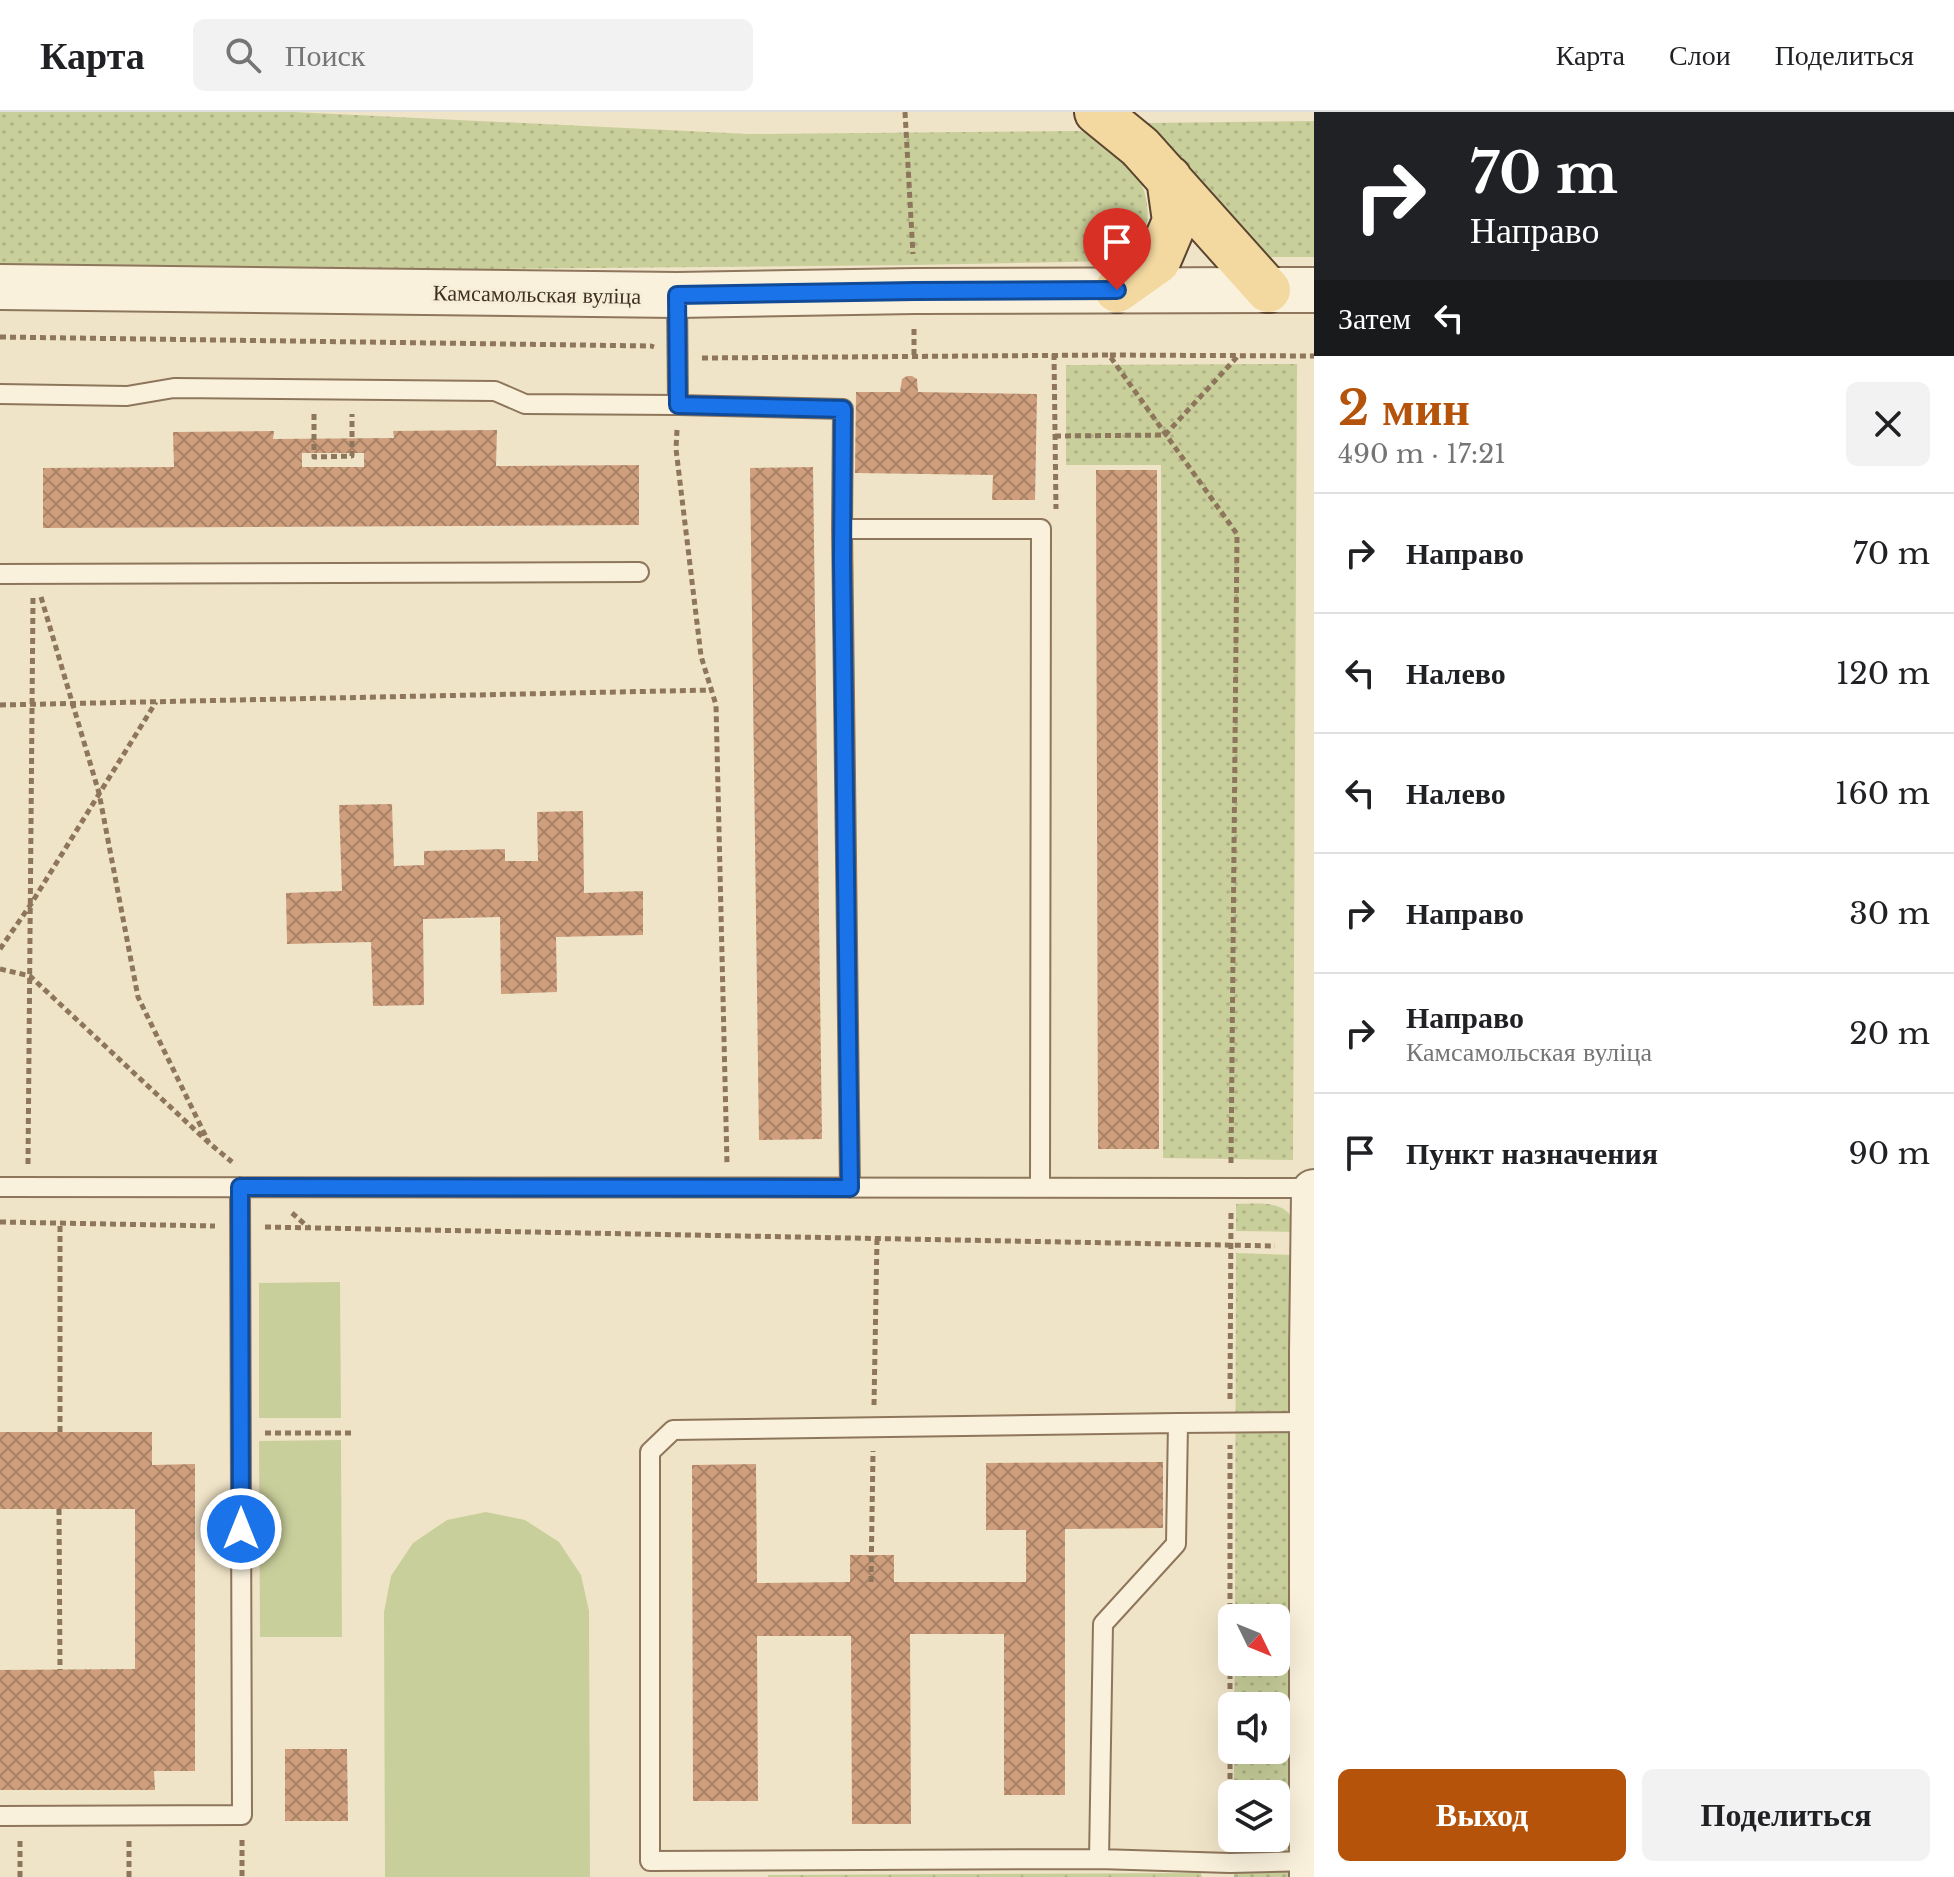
<!DOCTYPE html>
<html lang="ru">
<meta charset="utf-8">
<style>
body{margin:0;font-family:"Libre Baskerville",serif;background:#f2f2f2;color:#202124;height:100vh;display:flex;flex-direction:column;font-size:30px;white-space:nowrap}
*{box-sizing:border-box;margin:0}
p{font-size:26px;color:#757577}
.icon{flex:none;width:44px;height:44px;fill:none;stroke:currentColor;stroke-width:2;stroke-linecap:round;stroke-linejoin:round}
.map{position:relative;flex:1;overflow:hidden}
.details{display:flex;flex-direction:column;background:#fff;width:640px}
.details>*{flex:none}
.guide{background:#202124;color:#fff;overflow:hidden}
.needle{width:52px;rotate:133deg}
.controls{position:absolute;left:1218px;top:1492px;display:grid;gap:16px}
.controls a{display:grid;place-items:center;width:72px;height:72px;border-radius:12px;background:#fff;box-shadow:0 8px 32px #0002;font-size:40px}
.pin{position:absolute;display:grid;place-items:center;width:68px;height:68px;color:#fff;margin:-82px -34px;border-radius:50% 50% 50% 0;rotate:-45deg;box-shadow:0 0 8px #0007}
.pin .icon{rotate:45deg}
.me{position:absolute;width:88px;margin:-44px;rotate:0deg;stroke-linejoin:round;filter:drop-shadow(0 0 6px #0008)}
.turn{display:flex;align-items:center;gap:28px;height:168px;padding:0 24px;font-size:36px}
.turn .icon{width:104px;height:104px;stroke-width:2.5}
.turn b{display:block;font-size:56px;line-height:68px}
.then{display:flex;align-items:center;height:76px;padding:0 24px;background:#0003;gap:16px;font-size:30px}
.round{display:grid;place-items:center;flex:none;width:84px;height:84px;border-radius:12px;background:#f2f2f2}
.summary{display:flex;align-items:center;justify-content:space-between;height:136px;padding:0 24px}
h1{font-size:48px;font-weight:700;line-height:60px;color:#b45309}
.action{display:flex;gap:16px;margin-top:auto;padding:16px 24px}
.action a{flex:1;height:92px;border-radius:12px;background:#b45309;color:#fff;font-size:32px;font-weight:700;line-height:92px;text-align:center}
.action a+a{background:#f2f2f2;color:#202124}
ul{padding:0;list-style:none}
li{display:flex;align-items:center;gap:24px;height:120px;padding:0 24px;border-top:2px solid #e0e0e0}
li div{flex:1}
li b{display:block;font-size:30px}
li em{font-style:normal}
header{display:flex;align-items:center;gap:48px;box-sizing:border-box;height:112px;padding:0 40px;background:#fff;border-bottom:2px solid #e0e0e0}
header strong{font-size:38px}
nav{display:flex;gap:44px;margin-inline-start:auto;font-size:28px}
.search{width:560px;height:72px;background:#f2f2f2;display:flex;align-items:center;gap:20px;box-sizing:border-box;padding:0 28px;border-radius:12px;color:#757577;font-size:30px}
main{display:flex;flex:1;min-height:0}
.map>svg:first-child{display:block}
.grass{fill:url(#grass-dots)}
.forest{fill:url(#forest-firs)}
.pitch{fill:#c9cf9b}
.building{fill:url(#building-cross-hatch);fill-rule:evenodd}
.lines{fill:none;stroke-linecap:round;stroke-linejoin:round}
.service-casing{stroke:#8d765c;stroke-width:22}
.tertiary-casing{stroke:#8d765c;stroke-width:48}
.primary-casing{stroke:#5b4430;stroke-width:48}
.path{stroke:#8d765c;stroke-width:5;stroke-dasharray:6 4;stroke-linecap:butt}
.service{stroke:#faf1dc;stroke-width:18}
.tertiary{stroke:#faf1dc;stroke-width:44}
.primary{stroke:#f3d9a0;stroke-width:44}
.route-casing{stroke:#114b97;stroke-width:20}
.route{stroke:#1a73e8;stroke-width:14}
.labels{text-anchor:middle;stroke-width:6;stroke-linejoin:round;paint-order:stroke}
.street-label{font-size:22px;fill:#3d2e20;stroke:#f7eed8}
</style>
<header>
<strong>Карта</strong>
<div class="search"><svg class="icon" aria-label="search" viewBox="0 0 24 24"><circle cx="10" cy="10" r="6"/><path d="M15 15l6 6"/></svg>Поиск</div>
<nav><a>Карта</a><a>Слои</a><a>Поделиться</a></nav>
</header>
<main>
<div class="map">
<svg width="1314" height="1765" viewBox="0 0 1314 1765">
<defs>
<pattern id="grass-dots" width="8" height="8" patternUnits="userSpaceOnUse" patternTransform="scale(2)"><rect width="8" height="8" fill="#c9cf9b"/><path d="M2 2h.1M6 6h.1" fill="none" stroke="#aeb285" stroke-width="1.8" stroke-linecap="round"/></pattern>
<pattern id="forest-firs" width="22" height="20" patternUnits="userSpaceOnUse" patternTransform="scale(2)"><rect width="22" height="20" fill="#c9cf9b"/><path d="M5 1l3.5 6h-7zM16 11l3.5 6h-7z" fill="#aeb285"/></pattern>
<pattern id="building-cross-hatch" width="8" height="8" patternUnits="userSpaceOnUse" patternTransform="scale(2)"><rect width="8" height="8" fill="#cf9f7d"/><path d="M0 0l8 8M0 8l8-8" fill="none" stroke="#a98266"/></pattern>
</defs>
<rect width="100%" height="100%" fill="#f0e4c8"/>
<path class="grass" d="M0 0H294L749 22 1081 19C1092 24 1106 28 1115 36 1145 60 1163 112 1130 142 1126 146 1119 147 1113 149L914 153 169 160 0 153Z
M1314 9V145H1264L1147 11Z
M1297 252 1293 1048 1163 1046 1161 353H1066V253Z
M1236 1092C1260 1092 1294 1086 1295 1120L1236 1119Z
M1236 1141 1295 1143 1294 1765H1234V1726H1276V1682H1234V1638H1276V1594H1234L1235 1550H1276V1506H1235Z"/>
<path class="forest" d="M1201 1761 1202 1765H768V1763Z"/>
<path class="pitch" d="M340 1170 341 1306H259V1171Z
M341 1328 342 1525H260L259 1329Z
M486 1400 525 1408 559 1430 581 1463 589 1499 590 1765H385L384 1500 391 1464 413 1431 447 1408Z"/>
<path class="building" d="M907 264H912L917 267 918 280 1037 282 1035 388H992L993 363 855 361 856 280H900L902 267Z
M497 318 496 354 639 353V413L43 416V356L174 355 173 320 274 319 273 327 394 326 393 319ZM302 341H364V355H302Z
M813 355 822 1027 759 1028 750 356Z
M1096 358H1157L1159 1037H1098Z
M392 692 394 754 424 753V739L505 737V749H538L537 700 583 699 584 781 643 779V823L556 825 557 880 501 882 500 805 423 807 424 893 373 894 371 830 287 832 286 781 342 779 339 693Z
M0 1320H152V1353L195 1352V1659H154L155 1678H0V1558L135 1557V1397H0Z
M1163 1350V1416L1065 1417V1683H1004V1522H910L911 1712H852L851 1524H757L758 1689H693L692 1353 756 1352 757 1471 850 1470V1443H894V1470H1026V1418H986V1351Z
M285 1637H347L348 1709H285Z"/>
<g class="lines">
<g class="service-casing">
<path id="service" d="M677 183 678 293 843 297 842 417 850 1076
M0 282 127 284 174 276 495 279 525 292 678 293
M842 417H1041L1040 1076
M0 462 639 460
M0 1075 1314 1076
M1312 1310 1178 1311 1176 1432 1103 1512 1099 1747 1230 1751 1312 1749
M0 1704 242 1703 240 1075
M1099 1747 650 1749V1340L673 1318 1178 1311"/>
</g>
<g class="tertiary-casing">
<path id="tertiary" d="M0 175 677 183 915 179 1314 178
M1312 1765V1240L1314 1080"/>
</g>
<g class="primary-casing">
<path id="primary" d="M1097 0 1140 35 1268 178
M1117 178 1158 149 1175 109 1169 66"/>
</g>
<path class="path" d="M905 0 913 142
M0 225 651 234 654 235
M1054 242 1056 397
M914 243V216
M702 246 1109 243
M314 302V345L352 344V302
M677 318 676 337 701 544 716 593 727 1052
M1055 324 1165 323 1238 244
M41 485 99 681 138 885 209 1031
M0 593 712 578
M0 837 31 792 156 590
M0 857 30 864 209 1031 232 1050
M1231 1051 1237 422 1109 243 1314 244
M28 1052 33 486
M292 1101 308 1115
M0 1110 215 1114
M265 1115 1275 1134
M1230 1287 1231 1101
M874 1293 877 1126
M60 1320V1112
M265 1321H352
M59 1397 60 1558
M871 1470 873 1339
M1230 1727V1333
M242 1728V1765
M20 1729V1765
M129 1729V1765"/>
<use href="#service" class="service"/>
<use href="#tertiary" class="tertiary"/>
<use href="#primary" class="primary"/>
</g>
<g class="lines">
<g class="route-casing">
<path id="route" d="M241 1417 240 1075 850 1076 842 448 843 297 678 293 677 183 915 179 1117 178"/>
</g>
<use href="#route" class="route"/>
</g>
<g class="labels">
<g class="street-label">
<text transform="translate(537 182) rotate(1)" y="8">Камсамольская вуліца</text>
</g>
</g>
</svg>
<div class="controls">
<a><svg class="needle" viewBox="-14 -14 28 28"><path d="M0-13l5 13h-10z" fill="#e53935"/><path d="M0 13l5-13h-10z" fill="#757577"/></svg></a>
<a><svg class="icon" aria-label="sound" viewBox="0 0 24 24"><path d="M4 9h4l5-4v14l-5-4H4zM17 9q2 3 0 6"/></svg></a>
<a><svg class="icon" aria-label="layers" viewBox="0 0 24 24"><path d="M12 4l9 5-9 5-9-5zM3 14l9 5 9-5"/></svg></a>
</div>
<div class="pin" style="left:1117px;top:178px;background:#d93025"><svg class="icon" aria-label="arrive" viewBox="0 0 24 24"><path d="M6 21V4h12l-3 4 3 4H6"/></svg></div>
<svg class="me" style="left:241px;top:1417px" viewBox="-20 -20 40 40"><circle r="17" fill="#1a73e8" stroke="#fff" stroke-width="3"/><path d="M0-11L8 9 0 5-8 9z" fill="#fff"/></svg>
</div>
<section class="details">
<div class="guide">
<div class="turn"><svg class="icon" aria-label="right" viewBox="0 0 24 24"><path d="M7 20v-9h11M14 6l5 5-5 5"/></svg><div><b>70 m</b>Направо</div></div>
<div class="then">Затем<svg class="icon" aria-label="left" viewBox="0 0 24 24"><path d="M17 20v-9H6M10 6l-5 5 5 5"/></svg></div>
</div>
<div class="summary"><div><h1>2 мин</h1><p>490 m · 17:21</p></div><a class="round"><svg class="icon" aria-label="close" viewBox="0 0 24 24"><path d="M6 6l12 12M18 6L6 18"/></svg></a></div>
<ul>
<li><svg class="icon" aria-label="right" viewBox="0 0 24 24"><path d="M7 20v-9h11M14 6l5 5-5 5"/></svg><div><b>Направо</b></div><em>70 m</em></li>
<li><svg class="icon" aria-label="left" viewBox="0 0 24 24"><path d="M17 20v-9H6M10 6l-5 5 5 5"/></svg><div><b>Налево</b></div><em>120 m</em></li>
<li><svg class="icon" aria-label="left" viewBox="0 0 24 24"><path d="M17 20v-9H6M10 6l-5 5 5 5"/></svg><div><b>Налево</b></div><em>160 m</em></li>
<li><svg class="icon" aria-label="right" viewBox="0 0 24 24"><path d="M7 20v-9h11M14 6l5 5-5 5"/></svg><div><b>Направо</b></div><em>30 m</em></li>
<li><svg class="icon" aria-label="right" viewBox="0 0 24 24"><path d="M7 20v-9h11M14 6l5 5-5 5"/></svg><div><b>Направо</b><p>Камсамольская вуліца</p></div><em>20 m</em></li>
<li><svg class="icon" aria-label="arrive" viewBox="0 0 24 24"><path d="M6 21V4h12l-3 4 3 4H6"/></svg><div><b>Пункт назначения</b></div><em>90 m</em></li>
</ul>
<div class="action"><a>Выход</a><a>Поделиться</a></div>
</section>
</main>
